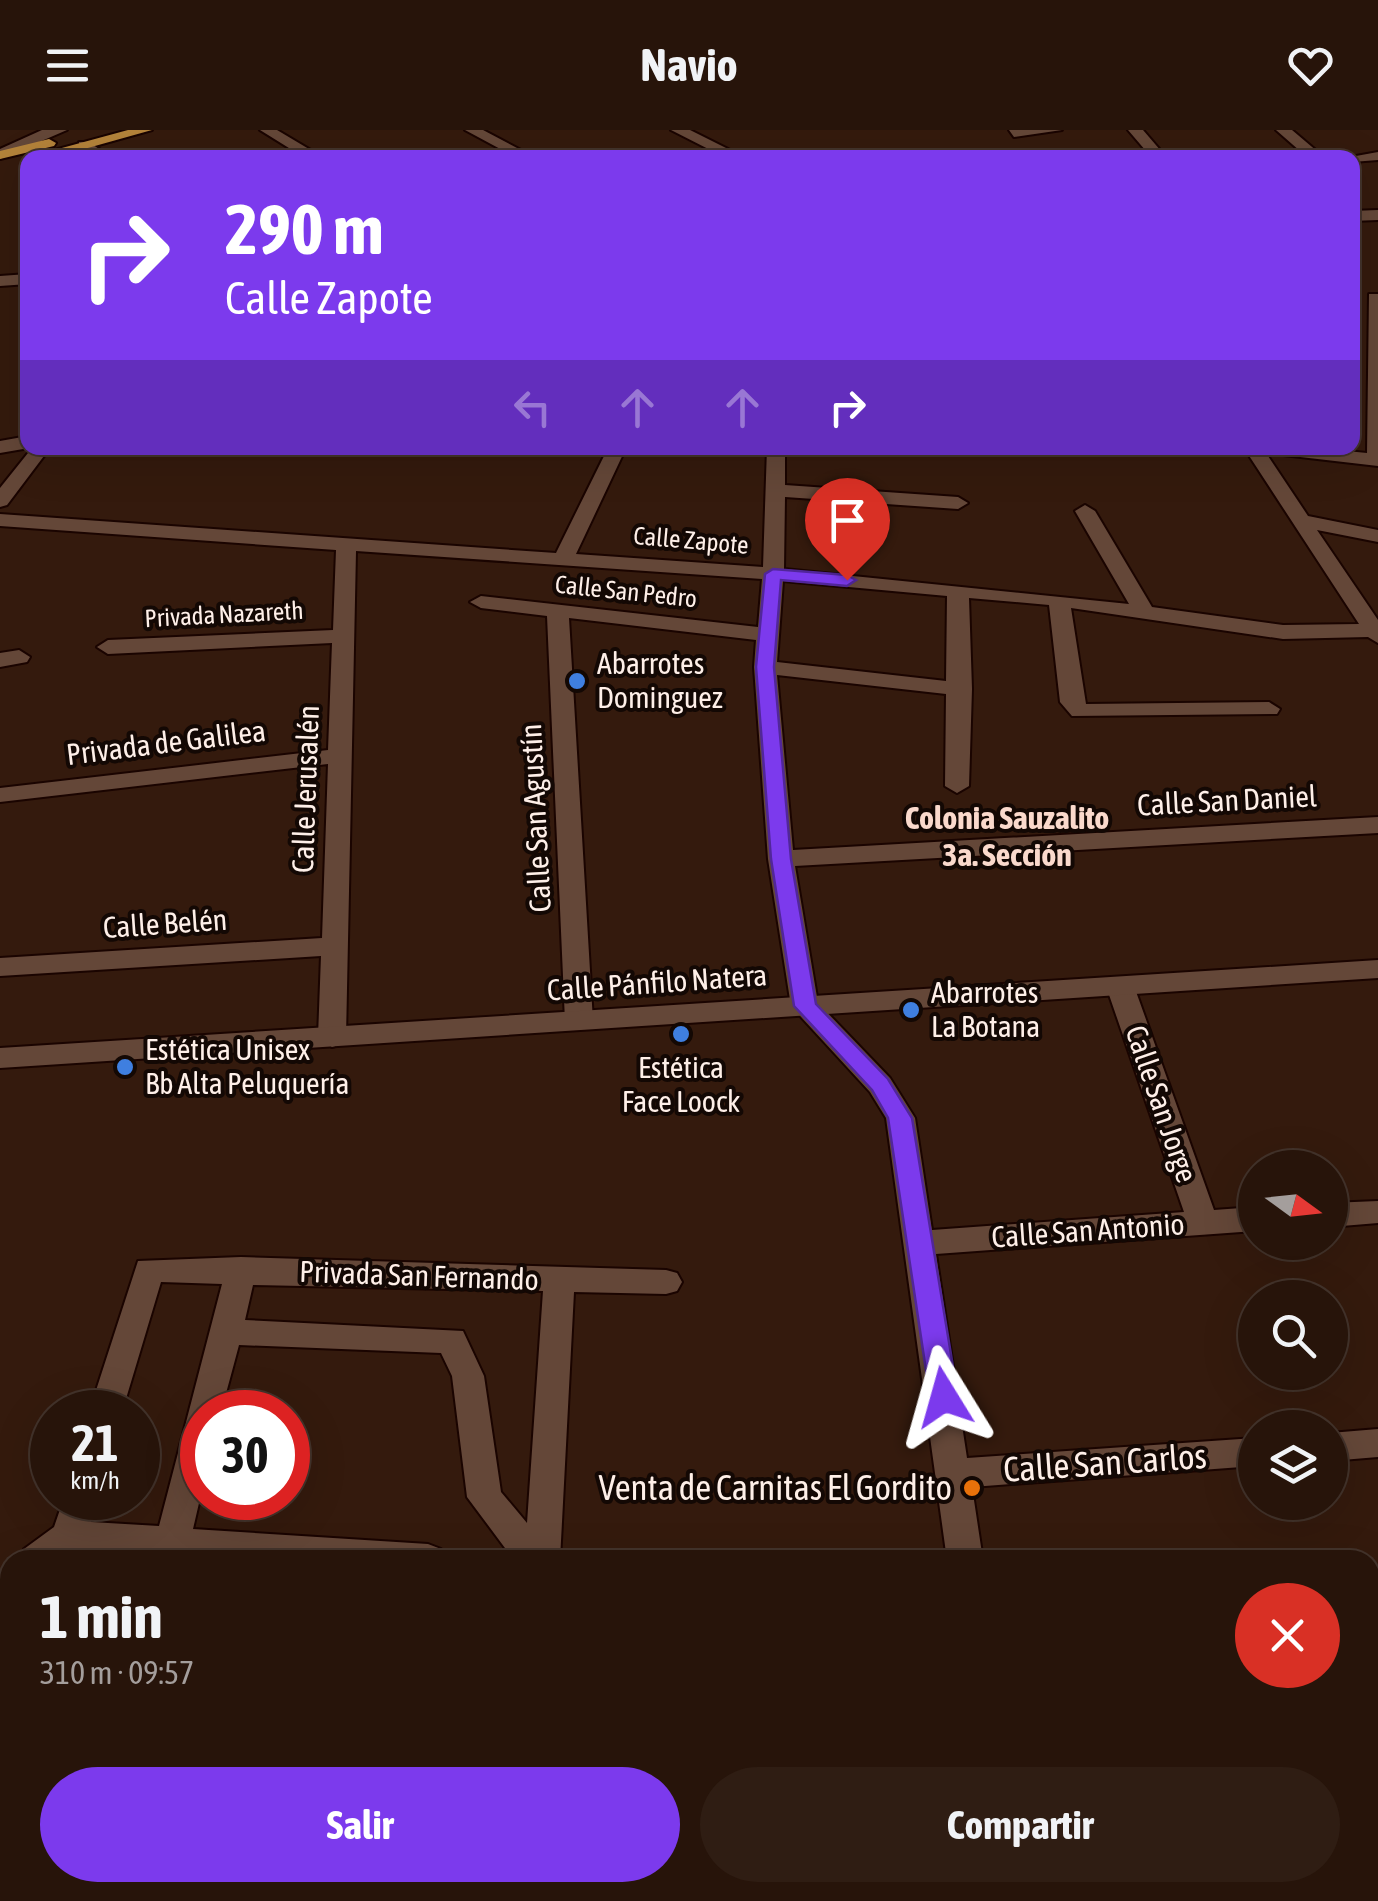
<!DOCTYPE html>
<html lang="es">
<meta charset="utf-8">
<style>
body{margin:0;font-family:"Asap Condensed",sans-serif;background:#2f1d13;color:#f1f3f6;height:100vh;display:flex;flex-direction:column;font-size:38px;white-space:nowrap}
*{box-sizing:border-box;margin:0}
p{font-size:32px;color:#a49e9c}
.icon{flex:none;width:55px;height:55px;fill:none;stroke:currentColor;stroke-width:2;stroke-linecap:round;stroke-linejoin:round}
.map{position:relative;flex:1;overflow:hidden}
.sheet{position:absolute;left:0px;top:1420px;width:1380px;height:352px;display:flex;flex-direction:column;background:#27140a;border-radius:30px 30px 0 0;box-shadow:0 10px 40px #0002,0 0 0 2px #43332b}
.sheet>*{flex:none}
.banner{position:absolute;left:20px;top:20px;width:1340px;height:305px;border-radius:20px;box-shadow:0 10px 40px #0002,0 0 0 2px #43332b;background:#7c3aed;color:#fff;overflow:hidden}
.needle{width:65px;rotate:105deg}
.buttons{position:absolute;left:1238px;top:1020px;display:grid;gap:20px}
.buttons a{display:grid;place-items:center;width:110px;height:110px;border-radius:50%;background:#27140a;box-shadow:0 10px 40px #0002,0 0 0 2px #43332b;font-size:50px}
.speed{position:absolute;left:30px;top:1260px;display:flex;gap:20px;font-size:50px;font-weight:700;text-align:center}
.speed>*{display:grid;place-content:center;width:130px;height:130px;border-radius:50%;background:#27140a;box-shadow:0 10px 40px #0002,0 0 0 2px #43332b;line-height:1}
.speed small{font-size:25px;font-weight:400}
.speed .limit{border:15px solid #d22;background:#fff;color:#111}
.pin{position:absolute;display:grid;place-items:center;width:85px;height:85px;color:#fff;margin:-102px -42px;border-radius:50% 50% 50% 0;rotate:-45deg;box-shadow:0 0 10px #0007}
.pin .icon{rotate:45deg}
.me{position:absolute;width:110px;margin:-55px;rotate:352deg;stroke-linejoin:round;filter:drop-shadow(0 0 8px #0008)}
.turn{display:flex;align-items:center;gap:35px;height:210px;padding:0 40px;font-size:45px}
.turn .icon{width:130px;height:130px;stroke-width:2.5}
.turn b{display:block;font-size:70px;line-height:85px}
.lanes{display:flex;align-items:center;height:95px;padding:0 40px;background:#0003;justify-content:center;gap:50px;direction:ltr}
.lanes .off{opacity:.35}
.round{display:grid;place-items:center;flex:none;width:105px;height:105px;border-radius:52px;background:#2f1d13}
.summary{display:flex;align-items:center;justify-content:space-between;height:170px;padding:0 40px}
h1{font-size:60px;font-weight:700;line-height:75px}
.cta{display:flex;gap:20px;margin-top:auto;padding:20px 40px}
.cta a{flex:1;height:115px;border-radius:60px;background:#7c3aed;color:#fff;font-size:40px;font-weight:700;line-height:115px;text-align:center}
.cta a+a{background:#2f1d13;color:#f1f3f6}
header{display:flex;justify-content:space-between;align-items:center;height:130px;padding:0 40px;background:#27140a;font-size:45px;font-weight:700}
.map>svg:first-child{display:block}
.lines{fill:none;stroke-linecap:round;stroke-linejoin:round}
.minor-casing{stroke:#1a0400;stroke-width:4}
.tertiary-casing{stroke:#1a0400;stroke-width:4}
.secondary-casing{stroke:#1a0400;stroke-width:4}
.primary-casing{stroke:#1a0400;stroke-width:4}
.minor{fill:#644738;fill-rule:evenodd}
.tertiary{fill:#644738;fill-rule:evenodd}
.secondary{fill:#644738;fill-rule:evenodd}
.primary{fill:#b4833a;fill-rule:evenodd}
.route{fill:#7c3aed;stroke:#51269a;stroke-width:2.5}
.shop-dot{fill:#3f7fe0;stroke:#130804;stroke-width:4}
.food-dot{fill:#e8710a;stroke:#130804;stroke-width:4}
.labels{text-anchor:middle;stroke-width:8;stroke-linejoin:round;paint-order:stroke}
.far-street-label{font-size:25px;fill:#feefe8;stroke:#130804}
.poi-label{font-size:30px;fill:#feefe8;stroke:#130804;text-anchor:start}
.street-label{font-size:30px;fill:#feefe8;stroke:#130804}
.neighbourhood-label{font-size:32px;font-weight:bold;fill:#fad9cc;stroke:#130804}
.near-street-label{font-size:35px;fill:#feefe8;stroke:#130804}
.near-poi-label{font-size:35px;fill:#feefe8;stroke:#130804;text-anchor:end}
</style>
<header><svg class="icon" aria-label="menu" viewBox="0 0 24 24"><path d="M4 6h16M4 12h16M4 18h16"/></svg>Navio<svg class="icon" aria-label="heart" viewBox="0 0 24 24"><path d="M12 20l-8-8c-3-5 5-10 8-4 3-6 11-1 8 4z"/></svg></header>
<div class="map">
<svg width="1378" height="1771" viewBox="0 0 1378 1771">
<rect width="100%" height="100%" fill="#341a0d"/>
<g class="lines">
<g class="minor-casing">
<path id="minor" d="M260 0H277L324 28H305Z
M465 0H483L536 28H517Z
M671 0H690L746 28H726Z
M1009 0H1062L1014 7Z
M1128 0H1143L1167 28H1152Z
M1276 0H1292L1325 28H1308Z
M79 12H89L112 28H94L79 18Z
M1378 22V30L1352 32V28H1345Z
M1378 80V90L1352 91V81Z
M28 144V154L0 156V146Z
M1369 164H1378V336L1266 323 1308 386 1378 400V412L1317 400 1378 490V513L1368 507 1283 509 1071 478 1086 574 1269 572 1280 579 1277 584 1072 586 1060 572 1049 475 969 468 972 559 969 656 957 663 945 656 946 564 777 545 793 720 1378 687V703L795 736 818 873 890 948 915 988 932 1100 1184 1082 1106 856 1120 847 1134 856 1214 1080 1255 1077V1101L936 1124 967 1328 1255 1308V1336L972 1357 983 1430H947L886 988 870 962 791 876 768 729 754 537 756 510 569 488 593 891 579 900 565 891 547 486 481 478 470 472 481 466 758 497 762 449 356 421 346 907 342 914 332 917 318 907 321 826 0 846V828L322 808 328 634 0 672V658L328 620 332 513 108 524 97 517 108 510 333 500 336 420 0 396V384L556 423 608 318H626L576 424 763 437 767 318H785V355L958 367 968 373 958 379 785 367 784 439 1129 474 1075 381 1085 375 1095 381 1152 477 1283 495 1359 494 1244 318H1316L1367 323ZM783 451 947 466 946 551 777 532Z
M28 306 29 318 0 323V311Z
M32 318H50L7 375 0 377V358Z
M19 520 30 527 27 532 0 537V523Z
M1378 1071V1093L1330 1097V1073Z
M241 1127 666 1140 677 1143 682 1152 677 1161 666 1164 574 1162 560 1430H514L467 1367 452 1246 441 1223 239 1215 221 1282H202V1360L193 1399 428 1414 441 1419 446 1430H172L75 1422 64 1430H19L24 1419 54 1397 64 1368H98L91 1392 159 1396 222 1154 161 1152 122 1282H89L138 1131ZM253 1155 543 1161 527 1393 501 1362 484 1246 463 1201 245 1190Z
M1378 1299V1327L1330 1331V1303Z
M1378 1580V1616L1370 1617V1581Z
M984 1762H1024L1025 1771H985Z"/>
</g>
<g class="tertiary-casing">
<path id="tertiary" d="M42 0H67L0 29V19Z"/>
</g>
<g class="secondary-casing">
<path id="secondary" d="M1378 830V848L0 938V918Z"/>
</g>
<g class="primary-casing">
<path id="primary" d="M128 0H152L52 28H25Z
M49 9 56 13 54 16 0 29V21Z"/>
</g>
<use href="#minor" class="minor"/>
<use href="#tertiary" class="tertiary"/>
<use href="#secondary" class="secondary"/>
<use href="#primary" class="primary"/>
</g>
<path class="route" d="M773 439 847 445 856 450 847 456 781 450 774 537 791 729 816 874 888 949 912 988 958 1267 954 1275H934L930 1267 888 988 872 960 794 876 771 729 756 537 765 444Z"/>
<g class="shop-dot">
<circle cx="577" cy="551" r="10"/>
<circle cx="911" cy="880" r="10"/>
<circle cx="681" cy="904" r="10"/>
<circle cx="125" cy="937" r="10"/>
</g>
<circle class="food-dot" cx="972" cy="1358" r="10"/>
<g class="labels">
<g class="far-street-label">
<text transform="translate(691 410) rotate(5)" y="9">Calle Zapote</text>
<text transform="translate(626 461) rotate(6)" y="9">Calle San Pedro</text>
<text transform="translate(224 484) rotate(-3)" y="9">Privada Nazareth</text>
</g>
<g class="poi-label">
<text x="597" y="544">Abarrotes<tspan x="597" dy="34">Dominguez</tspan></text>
<text x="931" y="873">Abarrotes<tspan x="931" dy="34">La Botana</tspan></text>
<text x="145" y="930">Estética Unisex<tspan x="145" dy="34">Bb Alta Peluquería</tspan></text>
<text x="681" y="948" text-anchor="middle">Estética<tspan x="681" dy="34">Face Loock</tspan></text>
</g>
<g class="street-label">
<text transform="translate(166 613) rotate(-7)" y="10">Privada de Galilea</text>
<text transform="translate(306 659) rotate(-88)" y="10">Calle Jerusalén</text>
<text transform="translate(1227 671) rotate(-3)" y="10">Calle San Daniel</text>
<text transform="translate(536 688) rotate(-93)" y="10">Calle San Agustín</text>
<text transform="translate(165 794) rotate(-4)" y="10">Calle Belén</text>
<text transform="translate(657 853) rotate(-4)" y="10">Calle Pánfilo Natera</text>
<text transform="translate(1161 974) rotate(71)" y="10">Calle San Jorge</text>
<text transform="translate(1088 1101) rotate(-4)" y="10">Calle San Antonio</text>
<text transform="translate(419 1146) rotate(2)" y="10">Privada San Fernando</text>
</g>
<g class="neighbourhood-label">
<text x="1007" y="699">Colonia Sauzalito<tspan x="1007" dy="37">3a. Sección</tspan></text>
</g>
<g class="near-street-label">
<text transform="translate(1105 1333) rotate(-4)" y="12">Calle San Carlos</text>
</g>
<g class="near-poi-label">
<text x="952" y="1370">Venta de Carnitas El Gordito</text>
</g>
</g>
</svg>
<div class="buttons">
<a><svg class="needle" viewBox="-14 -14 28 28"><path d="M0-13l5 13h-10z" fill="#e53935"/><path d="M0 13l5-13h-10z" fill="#a49e9c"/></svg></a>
<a><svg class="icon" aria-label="search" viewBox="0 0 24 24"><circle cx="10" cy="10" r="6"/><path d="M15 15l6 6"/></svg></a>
<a><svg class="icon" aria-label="layers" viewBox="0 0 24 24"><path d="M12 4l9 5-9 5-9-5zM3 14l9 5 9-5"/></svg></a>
</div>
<div class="speed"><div>21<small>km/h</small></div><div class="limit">30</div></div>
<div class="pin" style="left:847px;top:450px;background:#d93025"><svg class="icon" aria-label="arrive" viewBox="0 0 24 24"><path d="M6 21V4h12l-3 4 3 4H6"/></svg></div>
<svg class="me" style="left:944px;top:1267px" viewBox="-20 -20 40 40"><path d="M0-17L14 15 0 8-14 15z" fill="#7c3aed" stroke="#fff" stroke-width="4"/></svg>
<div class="banner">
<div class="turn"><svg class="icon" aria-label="right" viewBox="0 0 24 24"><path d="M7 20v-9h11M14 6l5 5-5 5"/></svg><div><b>290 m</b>Calle Zapote</div></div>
<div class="lanes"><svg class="icon off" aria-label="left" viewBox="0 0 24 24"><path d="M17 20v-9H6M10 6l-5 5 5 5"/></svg><svg class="icon off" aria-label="ahead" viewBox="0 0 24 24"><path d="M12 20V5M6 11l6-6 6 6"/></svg><svg class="icon off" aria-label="ahead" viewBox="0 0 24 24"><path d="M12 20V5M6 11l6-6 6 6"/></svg><svg class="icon" aria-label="right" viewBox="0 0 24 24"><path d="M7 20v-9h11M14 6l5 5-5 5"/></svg></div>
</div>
<section class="sheet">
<div class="summary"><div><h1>1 min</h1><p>310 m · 09:57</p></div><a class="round" style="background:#d93025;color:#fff"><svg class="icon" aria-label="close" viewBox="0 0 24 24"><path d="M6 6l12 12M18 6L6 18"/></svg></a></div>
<div class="cta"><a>Salir</a><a>Compartir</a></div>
</section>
</div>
